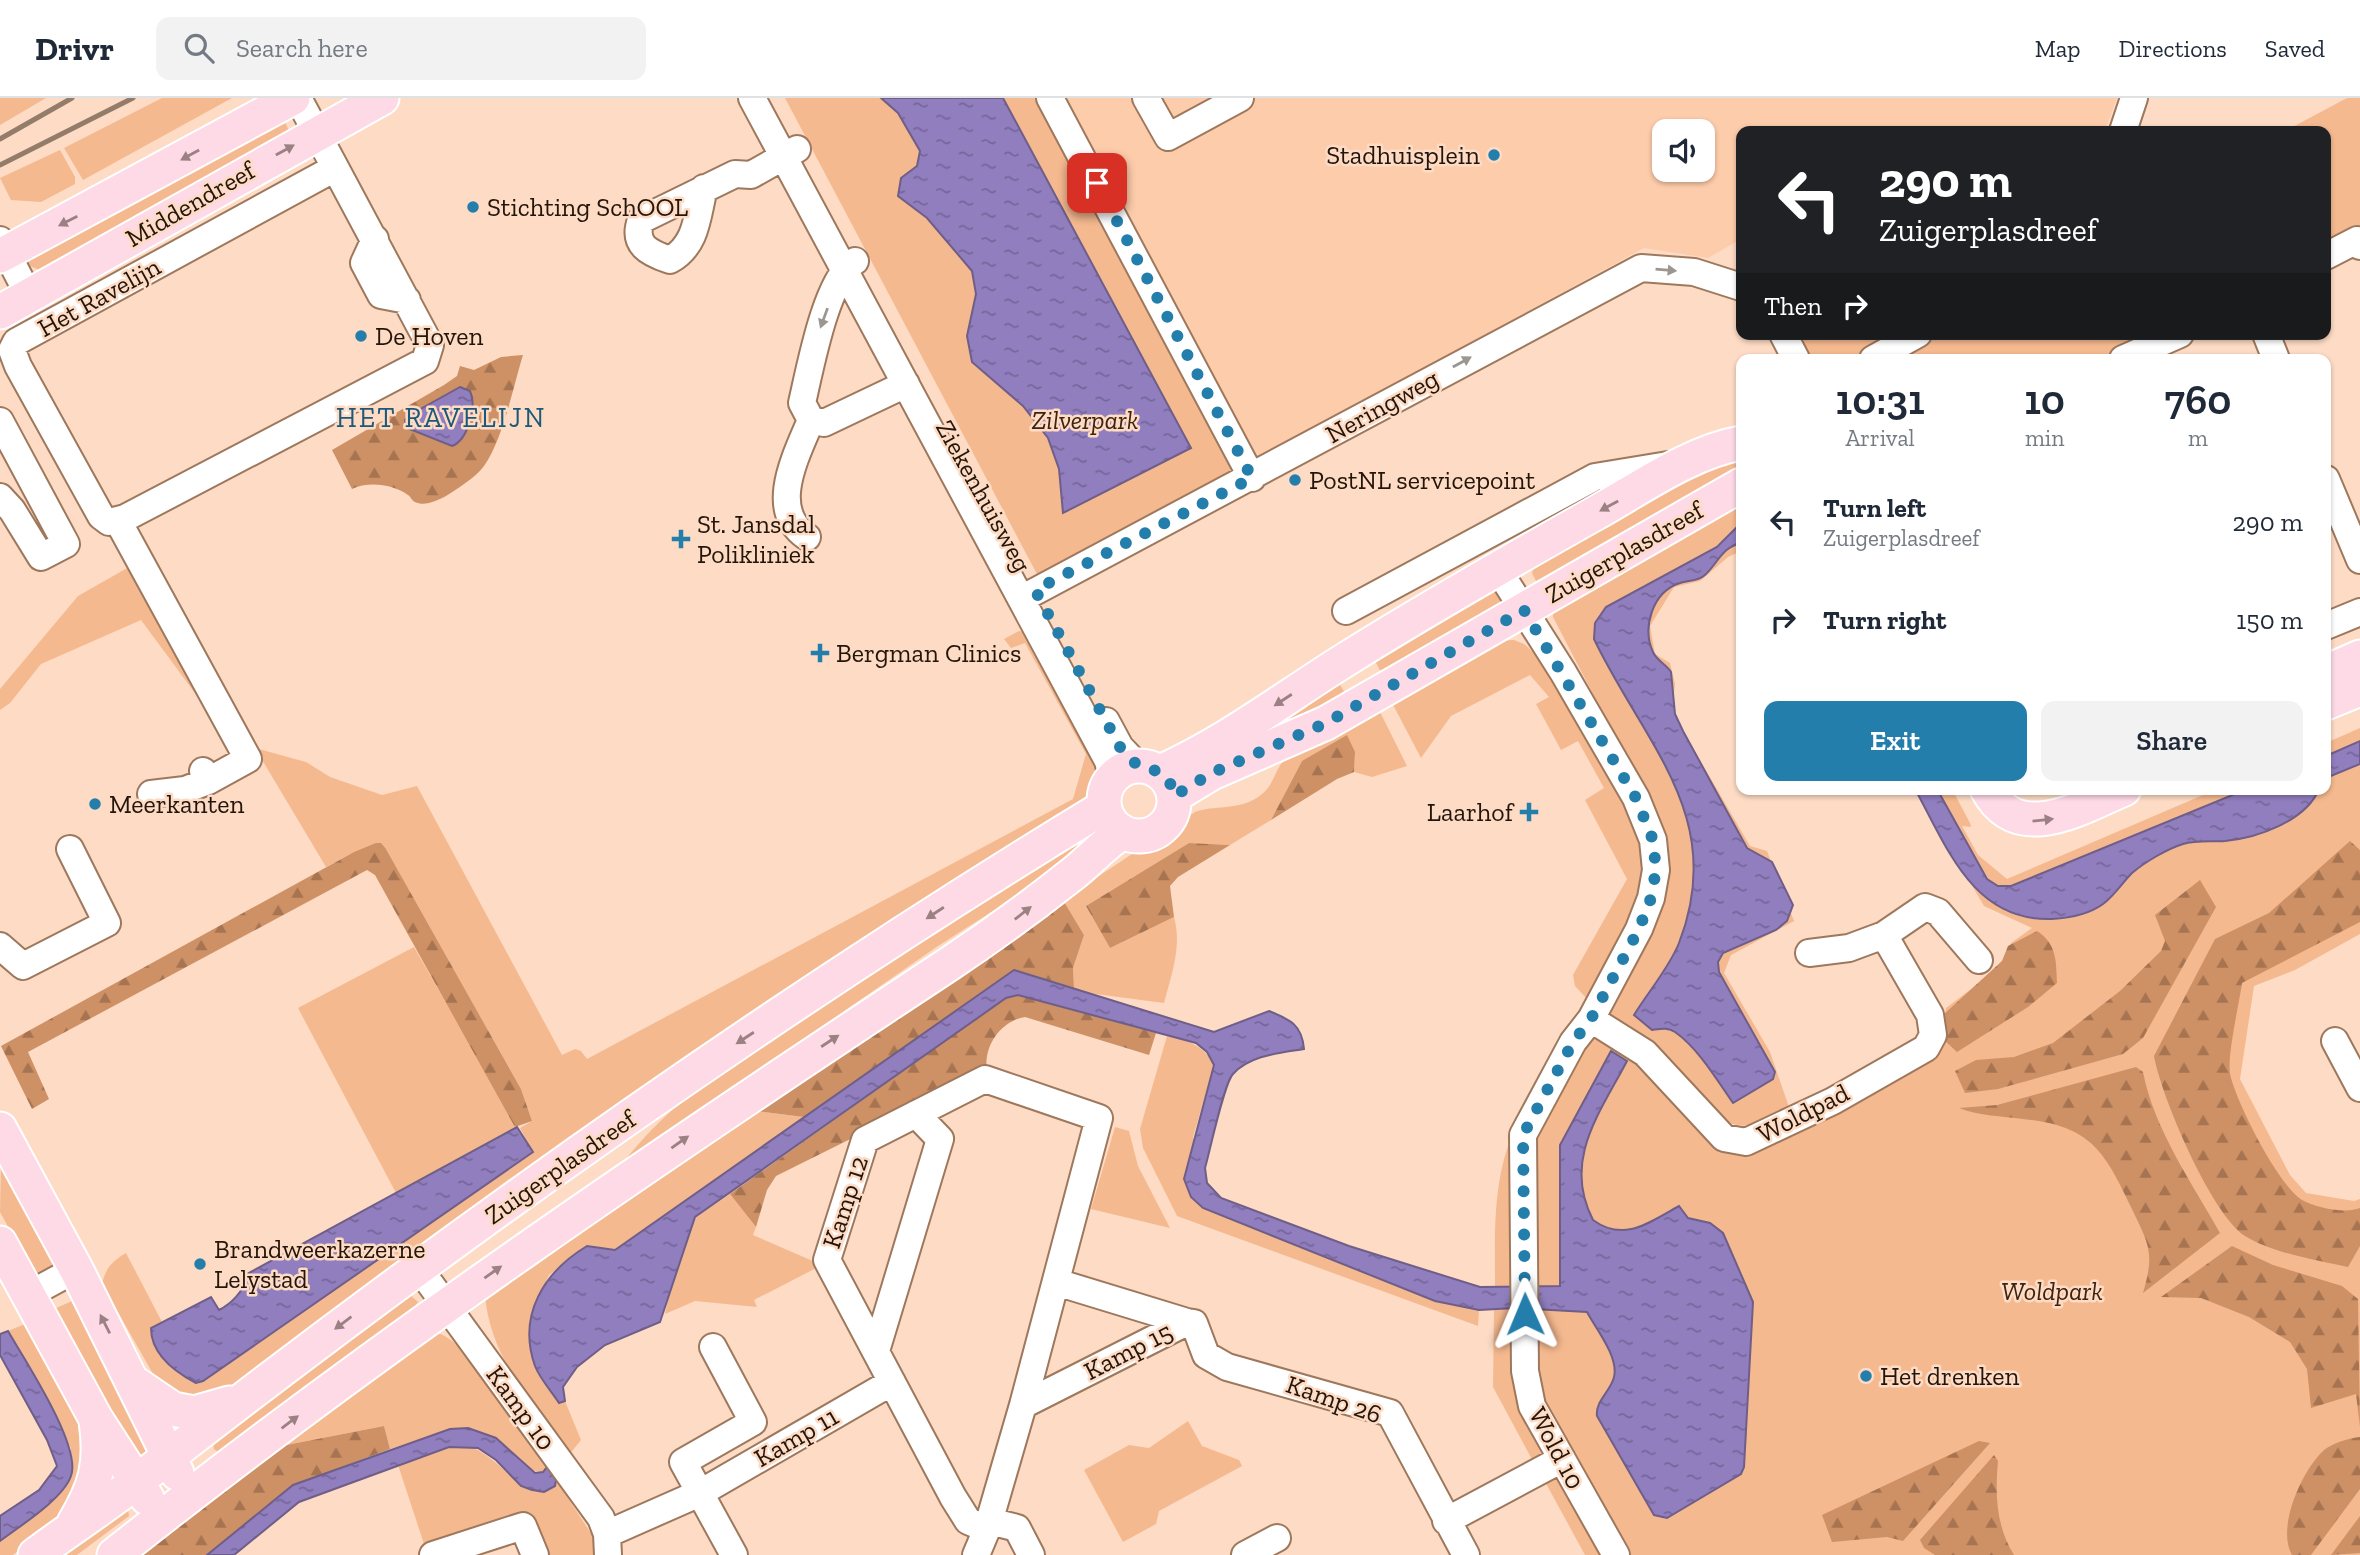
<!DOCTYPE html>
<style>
body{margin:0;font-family:"Zilla Slab",serif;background:#f2f2f3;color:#1f2937;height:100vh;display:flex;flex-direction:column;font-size:26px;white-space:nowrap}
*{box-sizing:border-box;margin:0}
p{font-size:23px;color:#747a83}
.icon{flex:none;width:38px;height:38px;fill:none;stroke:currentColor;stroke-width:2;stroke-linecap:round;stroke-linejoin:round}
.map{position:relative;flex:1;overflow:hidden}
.drawer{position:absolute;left:1736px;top:256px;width:595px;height:441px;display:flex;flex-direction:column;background:#fff;border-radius:14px;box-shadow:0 2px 5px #0004}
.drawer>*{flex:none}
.hud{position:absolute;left:1736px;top:28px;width:595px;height:214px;border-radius:14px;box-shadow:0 2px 5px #0004;background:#202124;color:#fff;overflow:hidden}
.tools{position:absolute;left:1652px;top:21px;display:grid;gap:14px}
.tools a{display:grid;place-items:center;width:63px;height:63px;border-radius:14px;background:#fff;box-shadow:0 2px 5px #0004;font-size:35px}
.pin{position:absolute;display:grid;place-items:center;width:60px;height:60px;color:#fff;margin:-30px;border-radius:14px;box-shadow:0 4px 10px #0006}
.me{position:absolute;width:77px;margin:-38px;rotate:359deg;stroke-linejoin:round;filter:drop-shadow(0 0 5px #0008)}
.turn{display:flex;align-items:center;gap:24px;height:147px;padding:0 28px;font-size:32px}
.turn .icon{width:91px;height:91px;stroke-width:2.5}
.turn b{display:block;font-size:49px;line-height:60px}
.then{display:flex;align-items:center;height:66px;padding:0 28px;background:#0003;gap:14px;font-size:26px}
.eta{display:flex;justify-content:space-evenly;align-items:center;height:119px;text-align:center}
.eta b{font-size:42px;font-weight:600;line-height:49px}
.button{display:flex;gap:14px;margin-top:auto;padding:14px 28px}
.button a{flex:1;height:80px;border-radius:14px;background:#247eac;color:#fff;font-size:28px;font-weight:600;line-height:80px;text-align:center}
.button a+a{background:#f2f2f3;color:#1f2937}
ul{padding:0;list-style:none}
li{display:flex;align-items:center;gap:21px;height:98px;padding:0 28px}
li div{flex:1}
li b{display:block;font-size:26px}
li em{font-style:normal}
header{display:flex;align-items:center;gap:42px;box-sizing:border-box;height:98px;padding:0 35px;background:#fff;border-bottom:2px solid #e0e1e3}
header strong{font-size:33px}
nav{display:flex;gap:38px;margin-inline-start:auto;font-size:24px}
.search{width:490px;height:63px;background:#f2f2f3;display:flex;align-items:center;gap:18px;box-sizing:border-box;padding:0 24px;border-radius:14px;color:#747a83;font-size:26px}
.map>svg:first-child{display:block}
.built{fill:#fdccab;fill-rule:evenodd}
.green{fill:#f5b98f}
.forest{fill:url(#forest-firs)}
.water{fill:url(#water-ripples);stroke:#6f5e88;stroke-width:2}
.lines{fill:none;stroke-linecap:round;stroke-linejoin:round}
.minor-casing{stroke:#9e785d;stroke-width:30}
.major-casing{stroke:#fff;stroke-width:37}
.minor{stroke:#fff;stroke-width:26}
.major{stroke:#fed9e6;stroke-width:33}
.rail{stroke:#947c6a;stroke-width:5}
.oneway{fill:#9b8183}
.oneway2{fill:#9c9691}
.route{stroke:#247eac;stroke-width:12;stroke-dasharray:0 21.6}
.poi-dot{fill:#247eac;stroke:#fddbc4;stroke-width:2.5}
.labels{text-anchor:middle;stroke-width:5;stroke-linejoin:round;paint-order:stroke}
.poi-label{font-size:26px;fill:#23150a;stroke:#fddbc4;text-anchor:start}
.street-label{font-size:26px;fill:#23150a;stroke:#fddbc4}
.park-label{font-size:26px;font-style:italic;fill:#3d2310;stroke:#fddbc4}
.neighbourhood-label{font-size:28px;letter-spacing:2px;fill:#1c5878;stroke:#fddbc4}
</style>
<header>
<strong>Drivr</strong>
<div class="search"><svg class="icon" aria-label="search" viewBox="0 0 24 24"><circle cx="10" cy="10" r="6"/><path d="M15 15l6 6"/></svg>Search here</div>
<nav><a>Map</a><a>Directions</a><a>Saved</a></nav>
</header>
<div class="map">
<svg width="2360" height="1457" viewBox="0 0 2360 1457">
<defs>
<pattern id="forest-firs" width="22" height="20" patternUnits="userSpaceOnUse" patternTransform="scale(1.75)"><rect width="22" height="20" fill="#ce9065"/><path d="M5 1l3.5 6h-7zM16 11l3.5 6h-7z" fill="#a77451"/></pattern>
<pattern id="water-ripples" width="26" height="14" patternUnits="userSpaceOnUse" patternTransform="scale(1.75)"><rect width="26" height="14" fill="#907ebe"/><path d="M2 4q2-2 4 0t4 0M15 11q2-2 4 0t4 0" fill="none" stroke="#756699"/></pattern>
</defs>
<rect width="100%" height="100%" fill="#fddbc4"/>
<path class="built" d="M1058 0H2117L2105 33H1741V141L1708 160 1644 150 1256 361ZM1664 33H1703V72H1664Z"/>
<path class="green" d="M0 0H46L0 27Z
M162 0H232L83 82 64 50Z
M785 0H1043L1241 370 1038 478Z
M2347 0H2360V131L2326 150V33H2285Z
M282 18 290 35 42 173 30 168 22 153Z
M60 52 75 79V86L41 104 11 102 0 80Z
M1795 236H1902L1856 261H1809Z
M1932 236H2159L2097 261H1892Z
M1741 343V380L1539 489 1532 475 1535 466 1657 398 1702 365Z
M1741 406V425L1736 428 1741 430V453L1728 459 1700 483 1674 489 1650 528 1655 556 1670 565 1675 586 1672 614 1750 748 1767 753 1794 823 1731 857 1724 875 1770 954 1790 1012C1762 1023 1747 1036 1719 1020L1607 916 1660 725 1553 519V514L1563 506Z
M136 465 237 652 141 522 41 566 10 605 0 612V591L78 498Z
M1489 484 1509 507 1382 576 1374 561Z
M1019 533 1035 537 1103 680 1095 701 555 1060 215 1299 199 1305 161 1290 102 1186C106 1170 111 1164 126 1155L162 1224 151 1230 175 1273 199 1285 533 1054 520 1030 532 1023 521 991 386 751 354 754 326 769 255 650 306 664 330 679 382 697 417 688 562 957 575 951 581 953 587 961 1073 701 1086 656 1025 545 1011 550 1004 541Z
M1514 542 1524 546 1544 564 1639 710 1645 798 1589 903 1575 888 1573 877 1627 781 1585 702 1604 690 1578 643 1561 652 1536 606 1549 599 1530 577 1451 618 1421 660 1390 601 1493 543Z
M1338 583 1346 597 1282 631 1275 618Z
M1379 612 1407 668 1372 679 1354 674 1355 654 1302 663 1271 722 1230 747 1189 745 1086 808 1110 850 1174 819C1182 848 1172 875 1164 905L1088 895 1074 890 1073 870 1084 837 1063 802 1195 714C1214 707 1235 712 1253 702 1276 690 1272 674 1286 660 1297 648 1361 621 1379 612Z
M2360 630V836L2295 872 2254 888 2240 981 2290 1077 2306 1095 2354 1103 2360 1101V1457H1626L1549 1319 1535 1283V1029L1595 927 1727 1045 1942 933 1946 910 1983 882 2004 861 2011 845 2032 830 1984 808 1916 691H1952L1970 725 1971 729 1962 728 1978 757 2007 781 2217 691H2326V645Z
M1090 727 1096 736 1047 778 935 850 621 1068C673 997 755 950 828 902 915 843 1003 785 1090 727Z
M414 849 517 1029 396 1095 298 910Z
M1167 938C1188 943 1202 946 1214 966L1193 1039 1203 1110 1435 1203 1479 1212 1478 1228 1177 1118 1143 1050 1140 1031Z
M747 1012 804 1019 615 1152 587 1148 549 1177 532 1214 559 1305 565 1303 581 1342 568 1358C534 1309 489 1258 485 1196Z
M1517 1026 1516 1189H1495C1495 1132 1492 1078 1517 1026Z
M1115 1029 1129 1033 1138 1068 1170 1130 1091 1111Z
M1 1067 63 1162 55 1177 36 1180 0 1114Z
M730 1096 756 1129 753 1137 822 1167 754 1202 757 1209 695 1203 665 1216 672 1182 695 1120Z
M409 1196 418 1204 410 1215 228 1351 218 1354 214 1351 213 1343Z
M72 1203 80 1204 163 1357 137 1377 54 1211Z
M1515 1210 1553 1356 1535 1367 1493 1289 1494 1212Z
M30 1224 90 1335 69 1414 13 1457H0V1443L59 1396 71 1350 8 1233Z
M438 1235C471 1245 525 1337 547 1369L543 1374 530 1372 496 1340 468 1330 450 1331 390 1351 384 1328 266 1351 428 1237Z
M1188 1323 1202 1348 1239 1362 1242 1368 1159 1413 1156 1426 1123 1444 1084 1372 1129 1347 1149 1350Z
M465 1347C495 1354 520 1396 539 1394 544 1394 551 1390 555 1388L556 1382 598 1446 600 1457H545L532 1420 427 1455 398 1367 449 1349Z
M1559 1371 1610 1457H1585L1543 1380Z
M128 1411 129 1418 77 1457H53Z"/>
<path class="forest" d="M523 257C513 289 503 341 484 368 475 380 458 390 446 398 438 402 425 409 415 404 412 403 411 399 408 397 393 386 368 383 352 391L332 352 444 287 457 278 460 268 474 272 501 259Z
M1347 637 1355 654 1354 674 1337 681 1271 722 1302 663Z
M2350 743 2360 752V824L2242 885C2239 907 2227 957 2230 976 2236 1004 2278 1087 2302 1102 2316 1110 2346 1116 2360 1110V1148L2348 1169C2318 1163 2270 1154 2245 1138 2211 1116 2161 998 2154 958L2215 841 2269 815Z
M376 745H381L386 751 521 991 532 1023 515 1029 375 777 367 772 28 954 49 1001 32 1011 1 948 354 754Z
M1189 745 1230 747 1178 779 1170 788 1174 819 1110 850 1086 808Z
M2200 782 2216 809 2143 940 2123 956 1998 991 1965 995 1955 973 1976 962 2014 959 2053 945 2120 893 2161 853 2165 843 2155 817Z
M1063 802 1084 837 1073 870 1074 890 1014 872 804 1019 747 1012Z
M2037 833C2057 846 2056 863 2057 885L2028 909 1957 954 1943 941V917L2002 863 2008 848Z
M1018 897 1156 935 1149 957 1025 919C1001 923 983 948 987 973L776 1078 767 1092 756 1129 730 1096 1006 900Z
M2136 969 2143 974C2154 1031 2192 1085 2220 1135L2143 1195C2155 1154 2149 1147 2131 1109 2104 1052 2090 1028 2023 1021 2001 1018 1980 1018 1959 1010L1997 1007Z
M2232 1148 2273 1167 2342 1188 2358 1201 2360 1329 2356 1296 2311 1310 2307 1271 2290 1244 2249 1219 2201 1200 2161 1199Z
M384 1328 390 1351 293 1387 207 1457H128L266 1351Z
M2360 1339V1391L2311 1457H2292C2276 1430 2302 1372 2324 1352 2333 1345 2349 1340 2360 1339Z
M1979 1343 1990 1345 1903 1443 1887 1439 1832 1444 1822 1417Z
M1994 1357 1998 1363C1995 1397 1996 1428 2014 1457H1935L1924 1450 1920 1442Z
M2360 1418V1455L2331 1457Z"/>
<path class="water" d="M881 0H1003L1191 350 1063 415 1059 371 1048 340 1023 308 972 264 967 238 976 196 972 173 927 120 898 98 901 80 917 68 920 53 898 15Z
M460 289 470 293C477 308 468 342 452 348L407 330 405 322 408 318Z
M1741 425V445C1721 450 1719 464 1705 477 1697 484 1688 482 1680 485 1652 494 1642 530 1653 554 1657 563 1666 566 1671 574L1675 616 1683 633 1747 750 1772 764 1793 807 1787 823 1776 832 1723 855 1718 864 1719 874 1775 974 1773 981 1733 1005C1717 982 1698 950 1675 934 1668 929 1660 931 1652 932L1634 917C1648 894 1669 870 1679 845 1728 719 1644 646 1594 541L1595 525 1606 509 1717 449Z
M2360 643V666L2326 680V658Z
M1915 691H1937L1987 781 1998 788H2011L2247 691H2319C2306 723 2257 740 2225 743 2211 744 2196 742 2183 746 2167 751 2145 764 2132 775 2122 785 2115 797 2103 806 2088 817 2070 820 2052 821 1973 824 1947 749 1915 691Z
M1014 872 1214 934 1269 913C1291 922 1302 927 1304 951 1280 955 1250 957 1233 976 1224 985 1210 1053 1205 1070L1207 1085 1221 1100 1349 1148 1480 1189 1560 1188V1047L1611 953 1627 963C1600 1015 1562 1062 1593 1122 1624 1145 1650 1124 1679 1108L1688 1120 1710 1125 1723 1135 1753 1204 1744 1369 1741 1376 1667 1420 1654 1417 1597 1318C1595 1303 1611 1293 1614 1279 1619 1259 1596 1231 1587 1214L1515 1210 1479 1212 1435 1203 1203 1110 1191 1099 1184 1081 1214 967 1207 954 1196 945 1018 897 1006 900 695 1119 660 1224 605 1247 577 1269 563 1289 565 1303 559 1305C552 1294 540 1281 535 1268 517 1217 544 1174 587 1148L615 1152Z
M517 1029 533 1054 203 1283 196 1285C175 1274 151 1256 151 1230L211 1199 219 1212C233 1205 241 1194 249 1180L247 1176Z
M8 1233C24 1261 82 1348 71 1378 63 1401 20 1428 0 1443V1418L39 1392 57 1368 47 1342 0 1257V1236Z
M468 1330 496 1340 535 1375 543 1374 547 1369 556 1382 555 1388 544 1394 532 1392 521 1388 496 1362 478 1350 449 1349 299 1404 234 1457H207L293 1387 450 1331Z"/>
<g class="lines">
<g class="minor-casing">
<path id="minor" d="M298 0 430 247 425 263 125 420 109 424 101 418 18 268 12 252 16 244 335 70
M752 0 1108 663 1112 679
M1050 0 1252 380
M1146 0 1168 39 1240 0
M2123 33 2134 0
M704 90C697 118 697 147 670 162 649 155 632 147 641 122L735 76 751 77 797 51
M375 141 364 165 381 197 407 202
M0 142 29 198
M2326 158 2357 142 2360 148
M855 163C826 181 810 271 802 305L811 322 824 325 906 286
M1783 236 1796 261
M2266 236 2276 261
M1873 261 1918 236
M2123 261 2180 236
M0 323 66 446 41 459 12 412 0 399
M2326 381 2360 462
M118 423 248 661 208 683 203 673
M807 439C767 412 796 358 811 322
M1497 470 1563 574 1636 700 1653 742 1656 772 1651 800 1639 831 1591 921 1573 944 1523 1037 1525 1273 1532 1308 1616 1457
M1021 501 1641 170 1694 174 1741 189
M1346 513 1595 379 1668 367
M2326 528 2360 514
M1106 623 1120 649 1137 667
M151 696 185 692 208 683
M1884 837 1925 809 1938 814 1979 862
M0 848 23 868 107 825 70 751
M1591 921 1645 955 1724 1040 1746 1044 1833 1003 1926 950 1933 937 1930 917 1884 837 1849 850 1809 855
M2335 943 2360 990
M418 1169 601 1420 607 1436 608 1457
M28 1197 76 1171
M1187 1224 1194 1225 1206 1257 1227 1269 1390 1315 1466 1457
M713 1249 753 1324 683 1364 734 1457
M876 1253 940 1041 916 1016
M1023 1307 1187 1224 1056 1184
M989 1423 1017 1430 1031 1457
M1446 1423 1562 1361
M607 1436 700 1395 892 1284
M433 1457 523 1428 535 1457
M976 1457 987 1431 1023 1307 1099 1020 985 981 865 1042 827 1162 953 1399 968 1423 987 1431
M1245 1457 1277 1440"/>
</g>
<g class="major-casing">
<path id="major" d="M0 158 293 0
M0 214 382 0
M2326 574 2360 559
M2326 605 2360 591
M1104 703a35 35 0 1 1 70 0a35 35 0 1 1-70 0Z
M1160 674C1223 646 1279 604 1337 567 1421 514 1507 465 1594 416 1639 391 1690 354 1741 345
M1987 691C2018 748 2080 710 2124 691
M1174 698 1212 675 1326 625 1741 387
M0 1031 76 1171 177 1375
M0 1145 96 1321 147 1400
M136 1286 173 1311 194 1315 229 1305
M74 1425C96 1388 102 1366 96 1323
M35 1457C68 1432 103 1410 136 1384 446 1142 768 913 1104 709
M114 1457C381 1245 664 1054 949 866 991 838 1031 809 1070 778 1089 764 1103 746 1123 734"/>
</g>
<use href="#minor" class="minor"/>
<use href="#major" class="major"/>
<path class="rail" d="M0 41 72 0
M0 67 133 0"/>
</g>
<defs><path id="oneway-solid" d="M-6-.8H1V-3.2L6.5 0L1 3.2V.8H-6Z" transform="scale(1.75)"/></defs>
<g class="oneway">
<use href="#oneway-solid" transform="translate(285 52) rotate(-29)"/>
<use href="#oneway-solid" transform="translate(190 57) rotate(151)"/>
<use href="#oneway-solid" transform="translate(68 123) rotate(153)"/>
<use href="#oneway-solid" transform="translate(1609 408) rotate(151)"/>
<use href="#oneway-solid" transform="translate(1283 602) rotate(147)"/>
<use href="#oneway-solid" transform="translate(2043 722) rotate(-6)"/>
<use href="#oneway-solid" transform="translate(935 815) rotate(147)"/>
<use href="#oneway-solid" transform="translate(1023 815) rotate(-38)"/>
<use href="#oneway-solid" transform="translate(745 940) rotate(147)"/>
<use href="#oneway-solid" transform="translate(830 943) rotate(-33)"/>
<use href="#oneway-solid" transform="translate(680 1044) rotate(-35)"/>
<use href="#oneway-solid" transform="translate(493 1174) rotate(-35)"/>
<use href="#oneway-solid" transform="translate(343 1225) rotate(143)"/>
<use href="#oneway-solid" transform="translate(105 1226) rotate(-117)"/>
<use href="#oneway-solid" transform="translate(290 1324) rotate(-37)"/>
</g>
<g class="oneway2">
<use href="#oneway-solid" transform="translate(1666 172) rotate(5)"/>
<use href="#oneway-solid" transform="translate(824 220) rotate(110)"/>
<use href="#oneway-solid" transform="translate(1462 264) rotate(-29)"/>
</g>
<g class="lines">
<path class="route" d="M1097 85 1252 380 1035 492 1120 649 1137 667 1160 674 1170 685 1174 698 1212 675 1326 625 1524 512 1636 700 1653 742 1656 772 1651 800 1639 831 1591 921 1573 944 1523 1037 1525 1216"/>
</g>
<g class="poi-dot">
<circle cx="1494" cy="57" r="7"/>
<circle cx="473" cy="109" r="7"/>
<circle cx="361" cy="238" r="7"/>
<circle cx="1295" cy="382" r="7"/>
<path d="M677.5 430.5h7v7h7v7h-7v7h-7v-7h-7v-7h7z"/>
<path d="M816.5 544.5h7v7h7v7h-7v7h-7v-7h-7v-7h7z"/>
<circle cx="95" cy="706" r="7"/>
<path d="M1525.5 703.5h7v7h7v7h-7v7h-7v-7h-7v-7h7z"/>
<circle cx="200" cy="1166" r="7"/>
<circle cx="1866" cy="1278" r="7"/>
</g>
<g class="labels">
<g class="poi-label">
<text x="1480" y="66" text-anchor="end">Stadhuisplein</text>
<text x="487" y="118">Stichting SchOOL</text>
<text x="375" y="247">De Hoven</text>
<text x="1309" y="391">PostNL servicepoint</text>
<text x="697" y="435">St. Jansdal<tspan x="697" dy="30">Polikliniek</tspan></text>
<text x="836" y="564">Bergman Clinics</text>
<text x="109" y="715">Meerkanten</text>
<text x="1513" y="723" text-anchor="end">Laarhof</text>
<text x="214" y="1160">Brandweerkazerne<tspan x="214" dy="30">Lelystad</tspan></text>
<text x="1880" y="1287">Het drenken</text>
</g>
<g class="street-label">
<text transform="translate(190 106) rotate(-30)" y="9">Middendreef</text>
<text transform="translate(99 199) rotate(-29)" y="9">Het Ravelijn</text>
<text transform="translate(1382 308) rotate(-29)" y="9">Neringweg</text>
<text transform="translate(984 398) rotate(61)" y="9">Ziekenhuisweg</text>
<text transform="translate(1624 454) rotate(-30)" y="9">Zuigerplasdreef</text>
<text transform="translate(1803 1015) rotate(-27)" y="9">Woldpad</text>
<text transform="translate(560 1069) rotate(-35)" y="9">Zuigerplasdreef</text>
<text transform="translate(845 1104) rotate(-72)" y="9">Kamp 12</text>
<text transform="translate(1128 1253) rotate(-27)" y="9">Kamp 15</text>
<text transform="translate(1334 1301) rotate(19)" y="9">Kamp 26</text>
<text transform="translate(521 1310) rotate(54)" y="9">Kamp 10</text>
<text transform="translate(796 1339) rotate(-30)" y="9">Kamp 11</text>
<text transform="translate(1557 1350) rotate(62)" y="9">Wold 10</text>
</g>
<g class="park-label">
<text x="1085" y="331">Zilverpark</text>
<text x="2052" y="1202">Woldpark</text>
</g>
<g class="neighbourhood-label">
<text x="441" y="329">HET RAVELIJN</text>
</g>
</g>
</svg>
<div class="tools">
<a><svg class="icon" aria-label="sound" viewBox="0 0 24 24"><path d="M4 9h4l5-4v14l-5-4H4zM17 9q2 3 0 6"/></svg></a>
</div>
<div class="pin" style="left:1097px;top:85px;background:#d93025"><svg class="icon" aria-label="arrive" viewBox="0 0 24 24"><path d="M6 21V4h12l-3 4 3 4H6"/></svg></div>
<svg class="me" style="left:1525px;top:1216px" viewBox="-20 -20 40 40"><path d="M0-17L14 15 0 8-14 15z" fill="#247eac" stroke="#fff" stroke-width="4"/></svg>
<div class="hud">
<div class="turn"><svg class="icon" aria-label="left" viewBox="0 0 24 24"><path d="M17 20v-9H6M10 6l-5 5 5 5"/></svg><div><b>290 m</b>Zuigerplasdreef</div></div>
<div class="then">Then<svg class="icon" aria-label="right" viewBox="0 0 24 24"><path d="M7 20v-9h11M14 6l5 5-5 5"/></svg></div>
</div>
<section class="drawer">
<div class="eta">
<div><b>10:31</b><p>Arrival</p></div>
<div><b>10</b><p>min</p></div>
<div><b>760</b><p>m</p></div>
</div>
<ul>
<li><svg class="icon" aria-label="left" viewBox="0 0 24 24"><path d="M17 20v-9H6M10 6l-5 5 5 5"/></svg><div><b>Turn left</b><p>Zuigerplasdreef</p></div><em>290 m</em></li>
<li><svg class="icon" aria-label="right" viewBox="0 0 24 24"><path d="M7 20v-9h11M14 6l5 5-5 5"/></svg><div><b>Turn right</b></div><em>150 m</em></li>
</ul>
<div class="button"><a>Exit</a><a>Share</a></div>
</section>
</div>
